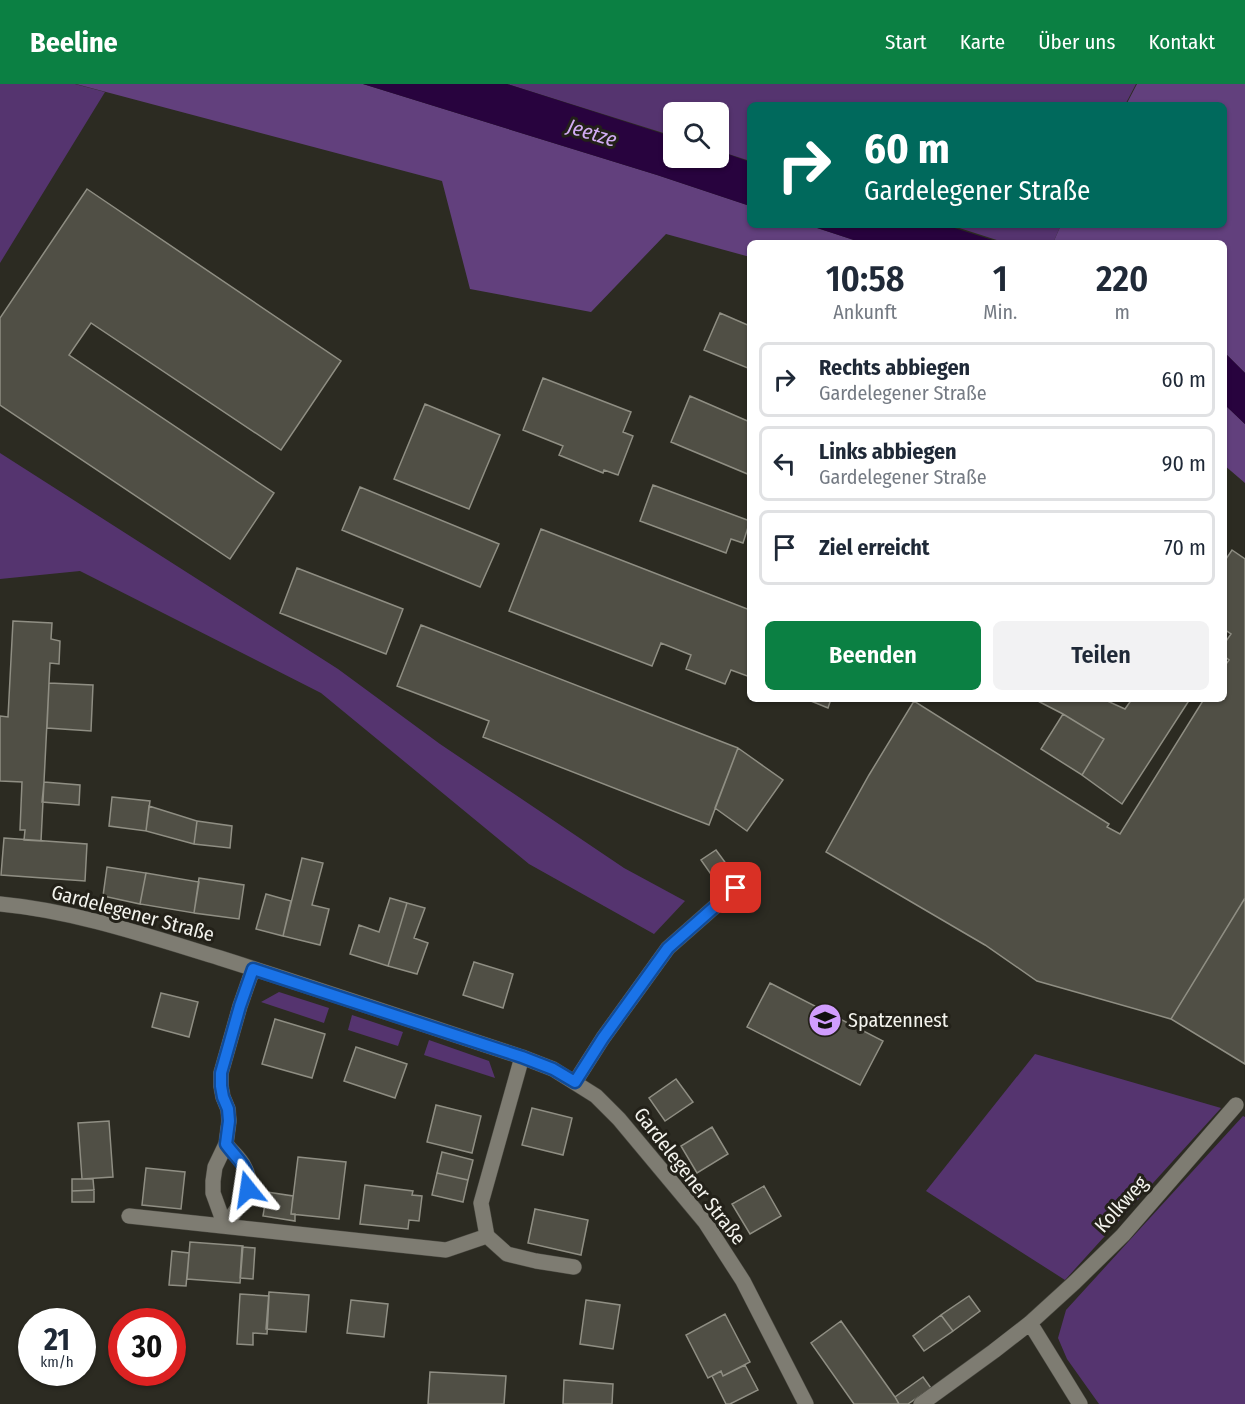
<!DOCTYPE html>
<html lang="de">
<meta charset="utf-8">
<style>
body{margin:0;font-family:"Fira Sans Condensed",sans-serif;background:#f2f2f3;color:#1f2937;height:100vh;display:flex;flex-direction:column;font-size:22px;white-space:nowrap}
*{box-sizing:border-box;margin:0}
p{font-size:20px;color:#747a83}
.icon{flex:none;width:33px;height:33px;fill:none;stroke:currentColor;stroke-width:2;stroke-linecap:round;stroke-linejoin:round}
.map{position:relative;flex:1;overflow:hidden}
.details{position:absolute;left:747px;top:156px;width:480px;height:462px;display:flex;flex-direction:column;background:#fff;border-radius:9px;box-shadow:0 2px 4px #0004}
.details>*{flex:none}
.hud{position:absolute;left:747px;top:18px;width:480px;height:126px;border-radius:9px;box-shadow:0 2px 4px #0004;background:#00695c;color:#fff;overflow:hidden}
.buttons{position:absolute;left:663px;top:18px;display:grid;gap:12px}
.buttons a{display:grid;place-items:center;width:66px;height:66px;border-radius:9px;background:#fff;box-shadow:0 2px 4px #0004;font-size:30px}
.speed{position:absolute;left:18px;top:1224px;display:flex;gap:12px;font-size:30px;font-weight:700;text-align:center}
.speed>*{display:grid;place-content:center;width:78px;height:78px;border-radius:50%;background:#fff;box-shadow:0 2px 4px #0004;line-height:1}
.speed small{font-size:15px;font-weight:400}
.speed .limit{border:9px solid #d22;background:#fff;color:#111}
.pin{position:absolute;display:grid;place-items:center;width:51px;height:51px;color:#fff;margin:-26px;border-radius:12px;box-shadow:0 3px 9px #0006}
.me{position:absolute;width:66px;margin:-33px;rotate:345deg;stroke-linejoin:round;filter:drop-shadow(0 0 4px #0008)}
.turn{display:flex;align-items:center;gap:21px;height:126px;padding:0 18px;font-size:27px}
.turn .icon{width:78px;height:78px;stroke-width:2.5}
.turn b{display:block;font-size:42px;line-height:51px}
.eta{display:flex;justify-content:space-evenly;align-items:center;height:102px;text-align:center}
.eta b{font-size:36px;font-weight:600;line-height:42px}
.primary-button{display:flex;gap:12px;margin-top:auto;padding:12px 18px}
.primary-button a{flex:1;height:69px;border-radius:9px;background:#0b8043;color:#fff;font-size:24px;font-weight:600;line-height:69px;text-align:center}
.primary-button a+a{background:#f2f2f3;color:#1f2937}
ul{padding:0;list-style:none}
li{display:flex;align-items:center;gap:18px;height:75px;margin:0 12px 9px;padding:0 6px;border:3px solid #e0e1e3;border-radius:9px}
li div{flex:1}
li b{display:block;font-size:22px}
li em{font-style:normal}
header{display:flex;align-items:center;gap:36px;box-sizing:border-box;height:84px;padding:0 30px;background:#0b8043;color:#fff}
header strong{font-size:28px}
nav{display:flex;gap:33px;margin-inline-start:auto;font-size:21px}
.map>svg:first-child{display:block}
.green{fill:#55346f}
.forest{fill:#62407d}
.water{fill:#28033e}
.building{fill:#504f45;stroke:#8f8e83;stroke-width:1.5}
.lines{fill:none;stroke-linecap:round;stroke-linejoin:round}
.minor-casing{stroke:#4a4941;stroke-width:16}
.minor{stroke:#7e7c72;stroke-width:15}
.route-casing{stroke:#114b97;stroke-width:15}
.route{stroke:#1a73e8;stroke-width:10}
.labels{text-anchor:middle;stroke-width:6;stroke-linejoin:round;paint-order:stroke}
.street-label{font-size:20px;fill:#f3f3ed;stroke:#232119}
.poi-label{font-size:20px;fill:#f3f3ed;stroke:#232119;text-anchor:start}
.water-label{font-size:21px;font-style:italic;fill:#d2acf4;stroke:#232119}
</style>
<header>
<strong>Beeline</strong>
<nav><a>Start</a><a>Karte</a><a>Über uns</a><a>Kontakt</a></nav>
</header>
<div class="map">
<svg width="1245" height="1320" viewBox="0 0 1245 1320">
<rect width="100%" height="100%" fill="#2c2b22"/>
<path class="green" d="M0 0H75L105 8 0 179Z
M507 0H1136L1125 21H750V77L719 67 718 28H674L673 52Z
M950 141H1061L1053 159H1006Z
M0 369 338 585 440 660 624 784 685 817 654 850 529 780 321 609 80 487 0 495Z
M279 908 329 924 324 939 261 918Z
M352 931 403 948 398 962 348 946Z
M429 956 489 977 495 994 424 971Z
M1035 970 1221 1024 1065 1196 926 1107Z
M1243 1032 1245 1033V1320H1099L1067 1275 1058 1254 1066 1226Z"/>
<path class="forest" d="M76 0H363L657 91 750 122V141H808L863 159H750V173L666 150 591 228 470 205 442 97Z
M1137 0H1245V289L1224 268V159H1053L1061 141H1224V21H1126Z
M1224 320 1245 340V399L1224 381Z"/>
<path class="water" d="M363 0H507L673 53 674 74H718L719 67 750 78V122L657 91Z
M808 141H945L1002 159H863Z
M1224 268 1245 289V340L1224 320Z"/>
<path class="building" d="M87 105 341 277 281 366 91 239 69 271 274 409 230 475 0 321V234Z
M720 229 750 242V285L704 266Z
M543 294 631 328 623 348 633 352 618 391 604 386 603 389 559 371 563 362 523 346Z
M690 312 750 338V391L671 358Z
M425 320 500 351 469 425 394 395Z
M653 401 750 437 743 459 731 455 726 469 640 437Z
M360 403 499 460 480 503 342 446Z
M541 445 750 526V593L731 586 725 600 686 585 691 571 661 559 652 582 509 527Z
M1232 466 1245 475V814L1171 935 1037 897 985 861 826 768 869 691 914 617 1109 740 1107 743 1120 750 1204 615H1224V583L1229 576 1224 572V560L1231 550 1224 545V478Z
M297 484 403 525 386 570 280 529Z
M13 537 52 539 51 555 60 557 59 580 50 579 41 757 24 756 25 746H20L22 698 0 697V632L8 633Z
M421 541 738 664 709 741 483 653 489 637 397 602Z
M49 599 93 601 91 647 47 644Z
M806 615H831L828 624Z
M1034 615H1103L1125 625 1132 615H1190L1122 720 1082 691 1104 655 1063 630Z
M1063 630 1104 655 1082 691 1041 665Z
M738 664 783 696 747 747 715 724Z
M44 698 80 701 79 721 42 718Z
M112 713 150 717 146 747 109 742Z
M149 722 197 737 194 760 146 747Z
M197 737 232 742 230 764 194 760Z
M4 754 87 760 85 797 1 791Z
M716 766 730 785 715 796 701 776Z
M302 774 323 779 312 821 329 825 320 861 283 852Z
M107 783 146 789 140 820 103 812Z
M146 789 199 798 194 829 140 820Z
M199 794 244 801 239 835 194 829Z
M266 810 291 817 283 852 256 845Z
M390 814 407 819 388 882 350 870 359 841 379 848Z
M1245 814V980L1171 935Z
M407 819 425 824 414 854 428 859 417 890 388 882Z
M474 878 513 890 503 924 463 911Z
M770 899 883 957 860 1001 747 943Z
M161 909 198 918 189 953 152 943Z
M275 935 325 950 312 994 262 980Z
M356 963 407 980 395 1014 344 997Z
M676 995 693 1018 665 1037 649 1014Z
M436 1021 481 1032 472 1069 427 1058Z
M532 1024 572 1034 563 1071 522 1061Z
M109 1037 113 1093 82 1095 78 1039Z
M712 1043 728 1070 697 1089 681 1062Z
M442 1068 473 1076 468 1096 437 1089Z
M298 1073 346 1078 339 1135 291 1130Z
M146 1084 185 1088 181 1125 142 1121Z
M437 1089 468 1096 463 1118 432 1111Z
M72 1095H93L94 1106 72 1107Z
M365 1101 413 1107 412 1111 422 1112 419 1137 409 1136 408 1145 360 1140Z
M764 1102 781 1132 750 1150 732 1120Z
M94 1106V1118H72V1107Z
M267 1108 293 1112 291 1130H295V1137L263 1132Z
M535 1125 588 1136 581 1171 528 1159Z
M190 1158 243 1162 240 1199 187 1195Z
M242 1163 255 1164 253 1195 240 1194Z
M172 1167 189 1169 186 1202 169 1201Z
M269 1208 309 1211 306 1248 266 1245Z
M240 1210 269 1212 267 1250 253 1249V1261L237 1260Z
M969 1212 980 1227 953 1247 941 1231Z
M351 1216 388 1220 384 1253 347 1249Z
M586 1216 620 1221 613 1265 580 1260Z
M725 1230 750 1278 723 1292 721 1287 708 1294 686 1251Z
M941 1231 953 1247 924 1267 913 1252Z
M841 1237 895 1313 899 1320H854L811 1259Z
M745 1281 758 1306 730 1320H726L712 1292 721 1287 723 1292Z
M430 1288 506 1292 504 1320H428Z
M923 1293 931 1304 908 1320H899L895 1313Z
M564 1296 613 1300 612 1320H563Z"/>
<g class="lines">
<g class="minor-casing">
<path id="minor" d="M0 820C75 827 148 852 220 874 321 906 422 940 522 973L553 985 596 1012 619 1035 705 1138 743 1197 806 1320
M575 998 603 954 668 864 736 804
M129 1132 446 1166 487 1152 507 1170 536 1177 574 1183
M225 1142 213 1109V1097L215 1083 226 1060 229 1037 228 1025 223 1013 221 1002V989L240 922 253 885
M225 1142C237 1124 257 1104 244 1082 240 1074 232 1068 226 1060
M487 1152 481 1119 522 973
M1030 1239 1080 1320
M921 1320 994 1267 1030 1239 1075 1198 1123 1151 1236 1021"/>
</g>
<use href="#minor" class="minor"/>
</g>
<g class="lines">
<g class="route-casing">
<path id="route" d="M248 1105C250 1082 239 1078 226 1060L229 1037 228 1025 223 1013 221 1002V989L240 922 253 885 522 973 553 985 575 998 603 954 668 864 736 804"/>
</g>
<use href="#route" class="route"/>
</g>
<defs>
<g id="school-disc" transform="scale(1.725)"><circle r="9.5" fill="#d19dfe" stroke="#232119"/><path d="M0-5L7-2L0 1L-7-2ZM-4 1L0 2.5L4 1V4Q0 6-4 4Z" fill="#111"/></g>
</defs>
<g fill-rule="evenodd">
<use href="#school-disc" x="825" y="936"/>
</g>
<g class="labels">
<g class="street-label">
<text transform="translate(133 829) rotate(15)" y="7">Gardelegener Straße</text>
<text transform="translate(690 1092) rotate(52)" y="7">Gardelegener Straße</text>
<text transform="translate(1121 1120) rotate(-48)" y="7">Kolkweg</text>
</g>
<g class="poi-label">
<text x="848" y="943">Spatzennest</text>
</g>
<g class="water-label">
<text transform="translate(592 49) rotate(17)" y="7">Jeetze</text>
</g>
</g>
</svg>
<div class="buttons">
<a><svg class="icon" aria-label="search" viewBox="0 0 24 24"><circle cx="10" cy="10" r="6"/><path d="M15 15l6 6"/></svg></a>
</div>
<div class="speed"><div>21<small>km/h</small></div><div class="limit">30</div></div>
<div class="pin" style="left:736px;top:804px;background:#d93025"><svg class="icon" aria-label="arrive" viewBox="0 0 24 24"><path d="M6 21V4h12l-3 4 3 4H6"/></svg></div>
<svg class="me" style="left:248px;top:1105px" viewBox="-20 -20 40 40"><path d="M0-17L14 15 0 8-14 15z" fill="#1a73e8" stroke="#fff" stroke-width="4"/></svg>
<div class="hud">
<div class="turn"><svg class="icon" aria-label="right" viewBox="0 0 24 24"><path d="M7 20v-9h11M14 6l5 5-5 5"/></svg><div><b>60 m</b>Gardelegener Straße</div></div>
</div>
<section class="details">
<div class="eta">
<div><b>10:58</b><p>Ankunft</p></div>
<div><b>1</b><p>Min.</p></div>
<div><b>220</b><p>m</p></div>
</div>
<ul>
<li><svg class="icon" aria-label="right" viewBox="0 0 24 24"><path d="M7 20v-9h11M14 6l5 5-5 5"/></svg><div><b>Rechts abbiegen</b><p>Gardelegener Straße</p></div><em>60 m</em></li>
<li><svg class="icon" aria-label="left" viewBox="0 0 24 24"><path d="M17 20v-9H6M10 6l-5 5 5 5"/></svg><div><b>Links abbiegen</b><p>Gardelegener Straße</p></div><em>90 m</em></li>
<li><svg class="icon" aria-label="arrive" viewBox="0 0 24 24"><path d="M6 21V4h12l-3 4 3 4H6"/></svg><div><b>Ziel erreicht</b></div><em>70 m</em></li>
</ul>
<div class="primary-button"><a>Beenden</a><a>Teilen</a></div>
</section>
</div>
